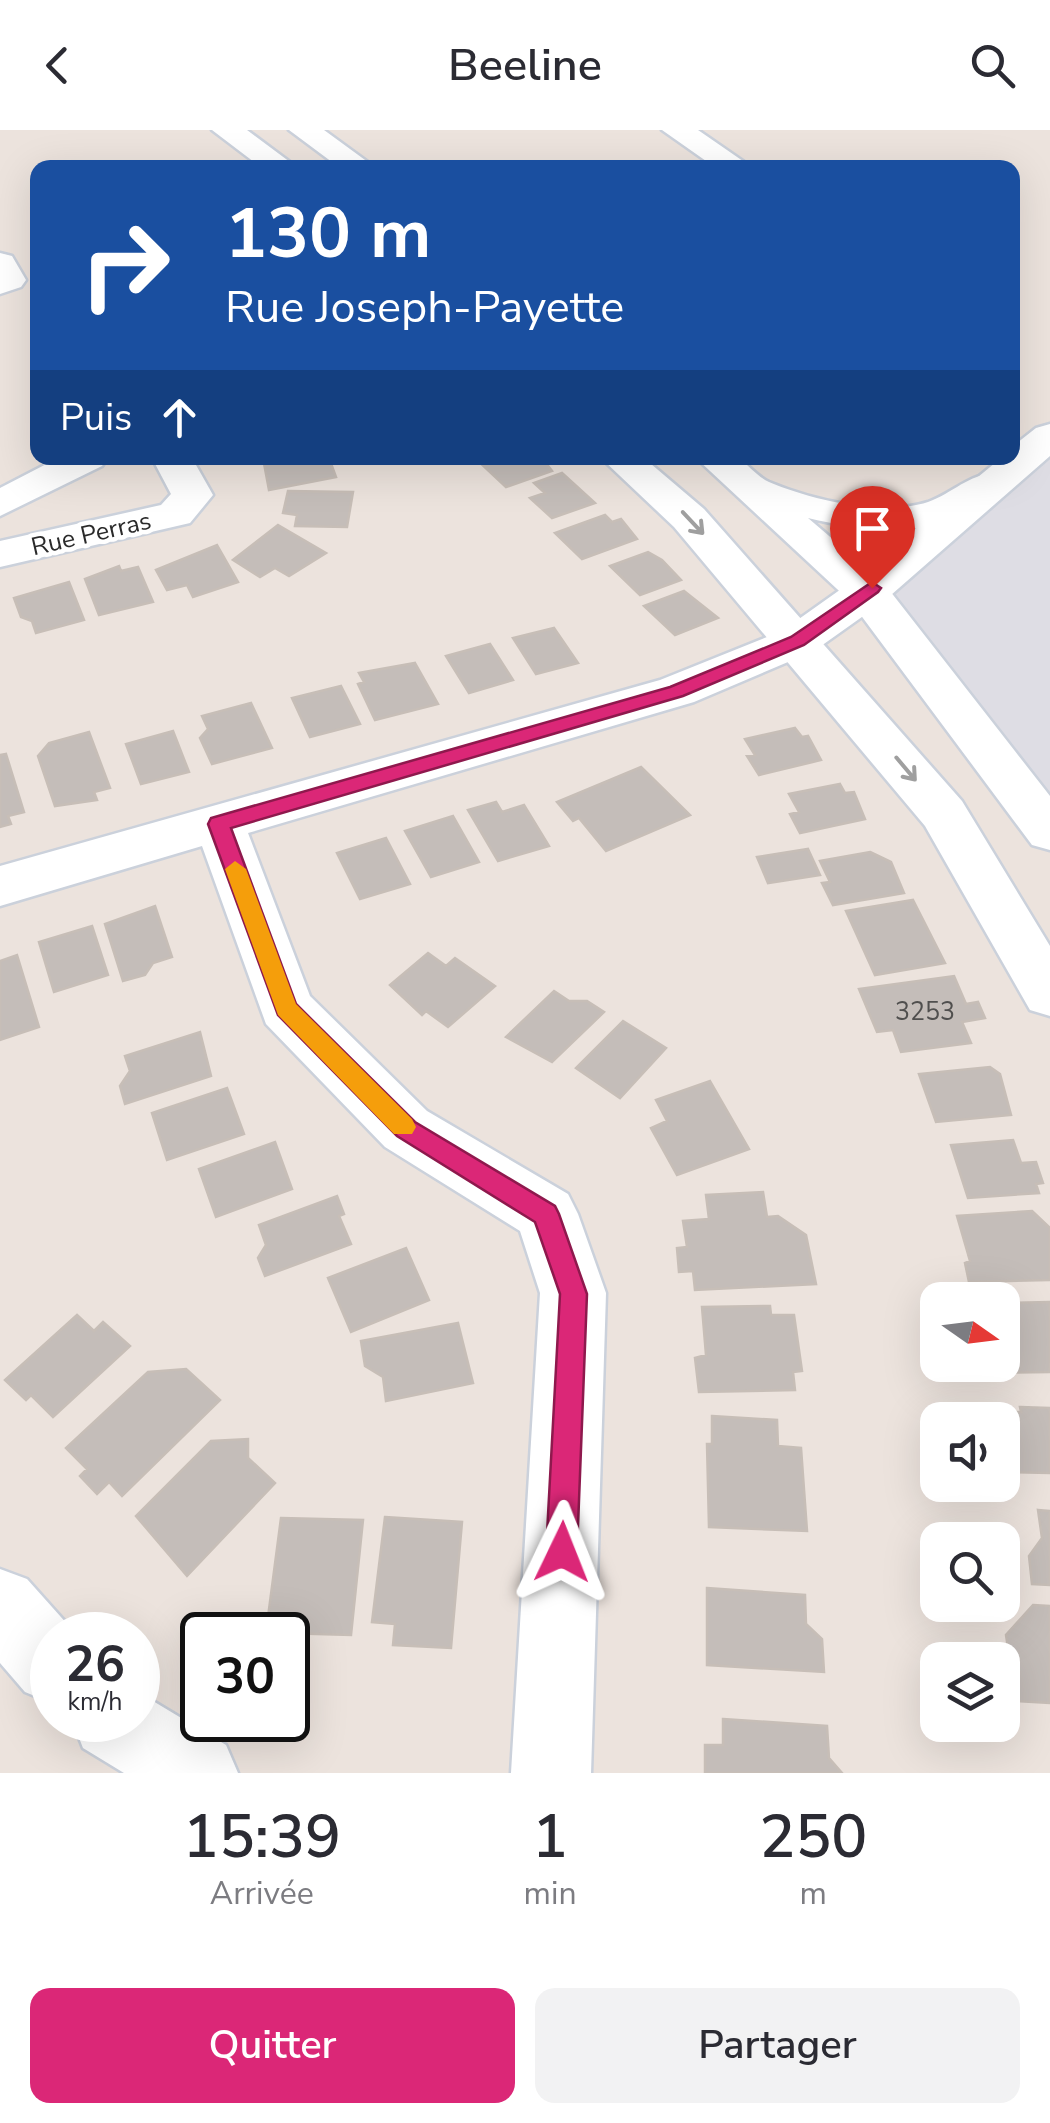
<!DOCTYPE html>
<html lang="fr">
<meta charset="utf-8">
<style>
body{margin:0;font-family:"Nunito Sans",sans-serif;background:#f2f2f3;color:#2b2b33;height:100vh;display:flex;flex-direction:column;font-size:38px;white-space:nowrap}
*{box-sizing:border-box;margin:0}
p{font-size:32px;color:#7c7c81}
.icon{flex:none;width:55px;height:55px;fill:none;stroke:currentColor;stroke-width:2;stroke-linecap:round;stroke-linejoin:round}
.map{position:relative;height:1643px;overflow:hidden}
.panel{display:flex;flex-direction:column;background:#fff;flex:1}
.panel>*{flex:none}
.banner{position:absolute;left:30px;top:30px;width:990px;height:305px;border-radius:20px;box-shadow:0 10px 40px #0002;background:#1a4fa0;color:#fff;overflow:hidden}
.needle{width:65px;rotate:104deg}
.controls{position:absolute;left:920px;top:1152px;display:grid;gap:20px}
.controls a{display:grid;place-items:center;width:100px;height:100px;border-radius:20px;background:#fff;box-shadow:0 10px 40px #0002;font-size:50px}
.speed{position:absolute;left:30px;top:1482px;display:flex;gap:20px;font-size:50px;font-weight:700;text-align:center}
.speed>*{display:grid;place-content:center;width:130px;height:130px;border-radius:50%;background:#fff;box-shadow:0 10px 40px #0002;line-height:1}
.speed small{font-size:25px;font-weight:400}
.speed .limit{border:5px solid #111;border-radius:15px;background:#fff;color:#111}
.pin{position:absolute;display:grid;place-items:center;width:85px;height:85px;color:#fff;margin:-102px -42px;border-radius:50% 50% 50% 0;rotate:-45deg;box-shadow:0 0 10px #0007}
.pin .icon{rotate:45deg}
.me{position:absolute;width:110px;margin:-55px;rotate:2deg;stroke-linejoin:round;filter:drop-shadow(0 0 8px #0008)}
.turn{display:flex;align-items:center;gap:35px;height:210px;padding:0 30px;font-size:45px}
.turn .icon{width:130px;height:130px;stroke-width:2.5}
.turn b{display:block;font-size:70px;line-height:85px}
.then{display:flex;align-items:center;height:95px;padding:0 30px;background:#0003;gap:20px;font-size:38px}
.eta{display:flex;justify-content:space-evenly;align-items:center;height:170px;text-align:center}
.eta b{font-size:60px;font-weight:600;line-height:70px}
.primary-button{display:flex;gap:20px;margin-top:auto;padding:20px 30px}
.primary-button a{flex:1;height:115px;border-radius:20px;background:#db2777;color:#fff;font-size:40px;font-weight:600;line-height:115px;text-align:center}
.primary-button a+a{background:#f2f2f3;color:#2b2b33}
header{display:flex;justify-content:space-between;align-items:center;height:130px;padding:0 30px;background:#fff;font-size:45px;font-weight:600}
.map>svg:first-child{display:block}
.industrial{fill:#dedde4}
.building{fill:#c4bdb9;stroke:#c7beb7;stroke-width:2.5}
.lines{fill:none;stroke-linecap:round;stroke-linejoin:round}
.minor-casing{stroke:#cbd1db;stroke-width:5}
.tertiary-casing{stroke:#cbd1db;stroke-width:5}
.minor{fill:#fff;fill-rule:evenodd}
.tertiary{fill:#fff;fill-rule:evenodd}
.oneway{stroke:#9f9f9f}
.route{fill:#db2777;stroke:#8e194d;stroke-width:2.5}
.slow{fill:#f59e0b}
.labels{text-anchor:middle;stroke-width:9;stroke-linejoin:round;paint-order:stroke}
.far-street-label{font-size:25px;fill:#2a2a2a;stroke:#fff}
.number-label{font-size:25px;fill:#504f4e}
</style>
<header><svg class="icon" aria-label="back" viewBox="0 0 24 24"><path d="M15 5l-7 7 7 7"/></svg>Beeline<svg class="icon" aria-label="search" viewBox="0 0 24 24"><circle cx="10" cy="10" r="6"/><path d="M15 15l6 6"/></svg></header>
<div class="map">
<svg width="1050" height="1643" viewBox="0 0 1050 1643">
<rect width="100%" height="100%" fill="#ece3dd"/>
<path class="industrial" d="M1050 300V684L872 458Z"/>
<path class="building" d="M263 328H329L336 347 269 360Z
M475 328H542L552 341 506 357Z
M562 343 595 373 552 388 530 368 545 363 534 353Z
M288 361 353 362 347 397 295 396 297 385 283 383Z
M605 385 612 392 621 389 637 409 582 429 555 403Z
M278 395 326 423 289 446 275 438 260 447 233 430Z
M217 415 238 452 193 467 187 455 167 460 156 440Z
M648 422 662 430 681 450 640 465 610 436Z
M119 436 121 441 138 437 153 472 99 485 85 449Z
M69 452 84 490 36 503 32 491 21 487 14 468Z
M684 461 718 488 675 505 644 476Z
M554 498 578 533 536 544 513 508Z
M490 514 513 550 469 563 446 526Z
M415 533 438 574 375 590 358 554 364 552 359 543Z
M341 556 360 594 310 607 292 568Z
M251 573 272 618 212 634 200 608 208 599 202 586Z
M795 598 802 607 808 606 821 630 759 645 747 626 755 625 745 609Z
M173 601 189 642 141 654 126 614Z
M89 602 110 658 94 662 97 670 55 676 38 626 49 613Z
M6 624 24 682 8 686 11 694 0 697V625Z
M641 637 690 685 606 721 579 688 573 691 557 672Z
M840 654 845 663 854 662 865 689 800 703 790 684 799 682 789 664Z
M496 672 502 682 524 675 549 716 498 731 468 680Z
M453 686 479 732 431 747 405 701Z
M386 708 410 754 360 769 337 723Z
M808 719 820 745 768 753 757 727Z
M870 722 891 732 904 763 833 775 822 753 830 752 820 731Z
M913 770 945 833 875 845 846 781Z
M155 776 172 827 153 833 145 845 123 851 105 794Z
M92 796 108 845 54 862 39 812Z
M428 823 446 836 455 828 495 856 448 897 426 881 422 885 390 855Z
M17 825 39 897 0 910V831Z
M954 846 966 874 978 872 985 888 962 892 971 913 901 922 893 900 877 902 859 859Z
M554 861 569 871H587L604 882 552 932 506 907Z
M623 891 666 918 620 968 576 938Z
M200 902 211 946 125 974 120 956 130 941 125 926Z
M990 937 1000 944 1011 985 936 992 919 944Z
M710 951 749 1019 677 1045 651 998 667 991 656 970Z
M227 958 244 1004 167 1030 152 983Z
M1013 1010 1021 1033 1036 1032 1043 1053 1036 1054 1039 1063 968 1068 951 1015Z
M275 1012 292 1059 216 1087 199 1039Z
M763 1062 767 1087 778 1086 806 1105 816 1154 695 1160 693 1141 679 1142 677 1118 687 1117 683 1091 709 1089 706 1065Z
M337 1066 344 1084 339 1086 351 1114 265 1146 258 1128 266 1115 259 1095Z
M1032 1081 1050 1098V1150L969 1152 965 1133 970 1131 957 1086Z
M406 1118 429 1170 351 1202 328 1148Z
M1050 1172V1242L991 1243 989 1235H1002V1173Z
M770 1176 771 1185H794L802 1241 793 1242 795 1260 699 1262 695 1228 706 1225 702 1177Z
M77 1185 94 1201 103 1192 130 1216 53 1287 31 1265 26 1270 5 1250Z
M458 1193 473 1253 386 1271 383 1247 365 1236 361 1211Z
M186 1239 220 1270 122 1366 109 1352 97 1364 80 1346 87 1339 66 1318 148 1242Z
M1020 1277 1050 1278V1343L1002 1342V1290H993L992 1282H1021Z
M712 1286 777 1290 778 1316 801 1318 807 1401 709 1397 707 1314H712Z
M248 1309V1328L275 1353 187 1446 136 1386 211 1311Z
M1038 1380 1050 1381V1455L1032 1454 1029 1426 1042 1408Z
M385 1387 462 1392 451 1518 393 1515 395 1494 372 1492Z
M281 1388 363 1390 351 1505 282 1503 284 1487H268Z
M707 1458 805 1465 806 1494 822 1509 824 1542 707 1535Z
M1033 1475 1050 1476V1573L1016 1571 1006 1505Z
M723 1589 827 1596 829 1628 842 1643H705V1615H723Z"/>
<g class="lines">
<g class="minor-casing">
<path id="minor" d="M662 0H698L753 38H716Z
M0 123 12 126 26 150 21 157 0 164Z
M1050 294V326L883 472 814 521 694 572 248 703 310 866 427 981 568 1064 578 1084 606 1163 591 1643H511L540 1163 520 1101 385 1017 266 894 202 716 0 776V736L660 550 782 501 851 452 1001 328H1012V317L1036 298Z
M58 328H108L102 336 0 386V358Z
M152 328H192L213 365 190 393 0 437V411L161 375 171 364Z
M0 1439 27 1449 77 1505H52V1573L25 1562 0 1533Z
M138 1562 226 1615 238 1643H124L83 1618 72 1590H138Z"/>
</g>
<g class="tertiary-casing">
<path id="tertiary" d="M212 0H247L298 38H262Z
M289 0H324L376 38H340Z
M601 328H644L704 379 962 671 1050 816V886L1030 880 925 696 674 397Z
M696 328H739C748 335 758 347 769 352 812 370 882 387 928 372 956 362 974 338 1005 345L1011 354C971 412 867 403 808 388L883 452 1050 666V720L1032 715 851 472Z"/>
</g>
<use href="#minor" class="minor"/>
<use href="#tertiary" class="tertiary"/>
</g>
<defs><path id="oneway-shaft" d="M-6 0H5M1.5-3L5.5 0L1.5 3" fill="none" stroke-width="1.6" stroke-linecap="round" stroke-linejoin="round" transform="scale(2.5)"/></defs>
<g class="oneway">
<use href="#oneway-shaft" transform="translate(693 393) rotate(47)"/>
<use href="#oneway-shaft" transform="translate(906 639) rotate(50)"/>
</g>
<path class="route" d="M872 452 881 458 878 462 804 515 683 566 231 698 296 874 415 992 555 1076 559 1084 587 1164 577 1422 572 1432 562 1437 551 1432 546 1422 560 1164 535 1092 397 1006 278 885 208 694 211 688 670 557 791 507Z"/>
<path class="slow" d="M235 731 246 739 296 874 412 989 416 997 412 1004H394L278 885 225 739Z"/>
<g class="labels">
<g class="far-street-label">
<text transform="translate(91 403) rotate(-13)" y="9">Rue Perras</text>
</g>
<g class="number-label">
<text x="925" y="890">3253</text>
</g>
</g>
</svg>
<div class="controls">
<a><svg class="needle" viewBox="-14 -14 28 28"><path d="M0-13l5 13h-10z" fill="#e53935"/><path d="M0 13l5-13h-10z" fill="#7c7c81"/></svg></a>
<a><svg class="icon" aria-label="sound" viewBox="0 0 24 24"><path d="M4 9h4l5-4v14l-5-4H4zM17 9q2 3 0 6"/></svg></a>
<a><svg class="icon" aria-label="search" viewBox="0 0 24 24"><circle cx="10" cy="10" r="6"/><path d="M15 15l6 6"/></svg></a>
<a><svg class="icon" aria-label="layers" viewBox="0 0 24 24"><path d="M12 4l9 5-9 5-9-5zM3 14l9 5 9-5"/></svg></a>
</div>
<div class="speed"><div>26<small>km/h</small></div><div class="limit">30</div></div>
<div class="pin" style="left:872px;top:458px;background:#d93025"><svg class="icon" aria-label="arrive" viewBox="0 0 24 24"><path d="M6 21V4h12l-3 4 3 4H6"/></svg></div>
<svg class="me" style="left:562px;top:1422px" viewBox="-20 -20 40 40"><path d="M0-17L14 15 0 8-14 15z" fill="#db2777" stroke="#fff" stroke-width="4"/></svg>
<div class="banner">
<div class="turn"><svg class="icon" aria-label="right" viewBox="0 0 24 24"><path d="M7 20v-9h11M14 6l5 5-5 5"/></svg><div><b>130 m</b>Rue Joseph-Payette</div></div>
<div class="then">Puis<svg class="icon" aria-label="ahead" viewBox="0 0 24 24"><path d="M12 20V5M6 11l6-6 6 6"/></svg></div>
</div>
</div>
<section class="panel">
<div class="eta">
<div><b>15:39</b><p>Arrivée</p></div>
<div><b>1</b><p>min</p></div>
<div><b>250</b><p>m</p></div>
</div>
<div class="primary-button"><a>Quitter</a><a>Partager</a></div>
</section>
